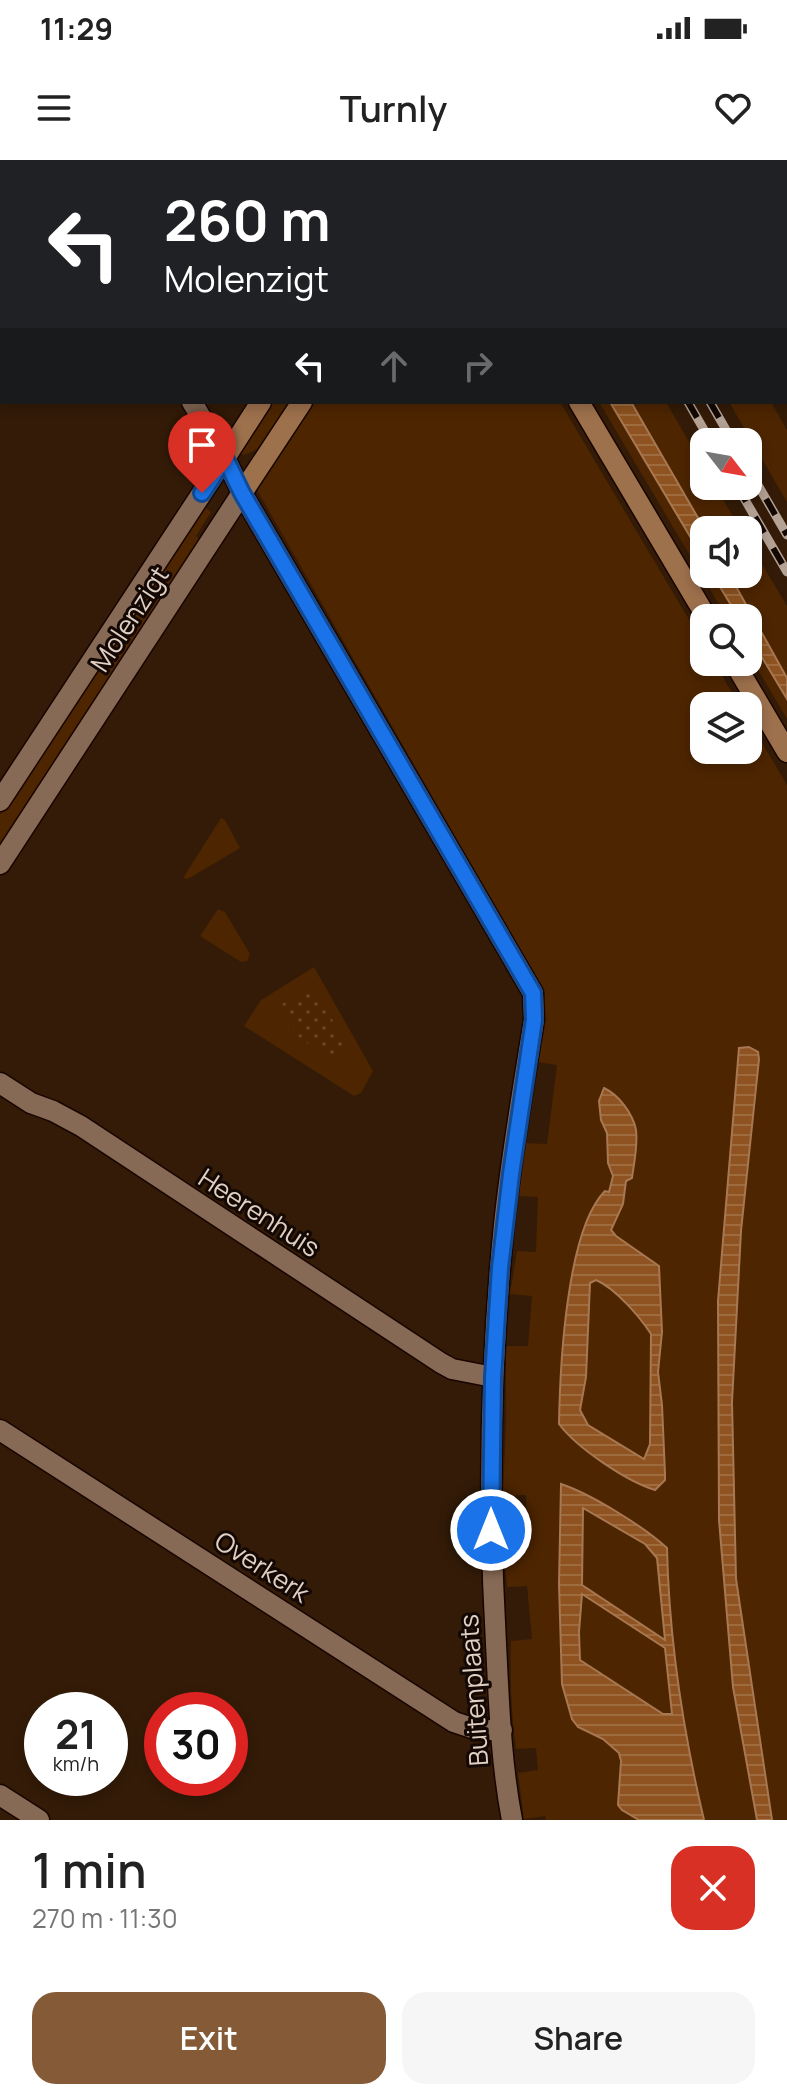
<!DOCTYPE html>
<meta charset="utf-8">
<style>
body{margin:0;font-family:Manrope,sans-serif;background:#f6f6f6;color:#222;height:100vh;display:flex;flex-direction:column;font-size:30px;white-space:nowrap}
*{box-sizing:border-box;margin:0}
p{font-size:26px;color:#767676}
.icon{flex:none;width:44px;height:44px;fill:none;stroke:currentColor;stroke-width:2;stroke-linecap:round;stroke-linejoin:round}
.map{position:relative;height:1660px;overflow:hidden}
.drawer{display:flex;flex-direction:column;background:#fff;flex:1}
.drawer>*{flex:none}
.guide{position:absolute;left:0px;top:0px;width:788px;height:244px;box-shadow:0 4px 12px #0003;background:#202124;color:#fff;overflow:hidden}
.needle{width:52px;rotate:121deg}
.buttons{position:absolute;left:690px;top:268px;display:grid;gap:16px}
.buttons a{display:grid;place-items:center;width:72px;height:72px;border-radius:16px;background:#fff;box-shadow:0 4px 12px #0003;font-size:40px}
.speed{position:absolute;left:24px;top:1532px;display:flex;gap:16px;font-size:40px;font-weight:700;text-align:center}
.speed>*{display:grid;place-content:center;width:104px;height:104px;border-radius:50%;background:#fff;box-shadow:0 4px 12px #0003;line-height:1}
.speed small{font-size:20px;font-weight:400}
.speed .limit{border:12px solid #d22;background:#fff;color:#111}
.pin{position:absolute;display:grid;place-items:center;width:68px;height:68px;color:#fff;margin:-82px -34px;border-radius:50% 50% 50% 0;rotate:-45deg;box-shadow:0 0 8px #0007}
.pin .icon{rotate:45deg}
.me{position:absolute;width:88px;margin:-44px;rotate:0deg;stroke-linejoin:round;filter:drop-shadow(0 0 6px #0008)}
.turn{display:flex;align-items:center;gap:28px;height:168px;padding:0 32px;font-size:36px}
.turn .icon{width:104px;height:104px;stroke-width:2.5}
.turn b{display:block;font-size:56px;line-height:68px}
.lanes{display:flex;align-items:center;height:76px;padding:0 32px;background:#0003;justify-content:center;gap:40px;direction:ltr}
.lanes .off{opacity:.35}
.round{display:grid;place-items:center;flex:none;width:84px;height:84px;border-radius:24px;background:#f6f6f6}
.overview{display:flex;align-items:center;justify-content:space-between;height:136px;padding:0 32px}
h1{font-size:48px;font-weight:600;line-height:60px}
.primary-button{display:flex;gap:16px;margin-top:auto;padding:16px 32px}
.primary-button a{flex:1;height:92px;border-radius:24px;background:#845a37;color:#fff;font-size:32px;font-weight:600;line-height:92px;text-align:center}
.primary-button a+a{background:#f6f6f6;color:#222}
.status{display:flex;justify-content:space-between;align-items:center;height:56px;padding:0 40px;background:#fff;direction:ltr}
.status svg{height:22px;fill:currentColor}
header{display:flex;justify-content:space-between;align-items:center;height:104px;padding:0 32px;background:#fff;font-size:36px;font-weight:600}
.map>svg:first-child{display:block}
.green{fill:#4d2500;fill-rule:evenodd}
.park{fill:url(#park-dots)}
.water{fill:url(#water-rules);stroke:#a77851;stroke-width:2;fill-rule:evenodd}
.lines{fill:none;stroke-linecap:round;stroke-linejoin:round}
.lane-casing{stroke:#190500;stroke-width:15}
.street-casing{stroke:#190500;stroke-width:23}
.secondary-casing{stroke:#190500;stroke-width:23}
.lane{stroke:#876a55;stroke-width:12}
.street{stroke:#876a55;stroke-width:20}
.secondary{stroke:#9e714d;stroke-width:20}
.rail-casing{stroke:#b4a294;stroke-width:9}
.rail{stroke:#130803;stroke-width:6;stroke-dasharray:18;stroke-linecap:butt}
.route-casing{stroke:#114b97;stroke-width:20}
.route{stroke:#1a73e8;stroke-width:14}
.labels{text-anchor:middle;stroke-width:6;stroke-linejoin:round;paint-order:stroke}
.street-label{font-size:26px;fill:#e0d0c4;stroke:#130803}
</style>
<div class="status"><b>11:29</b><svg viewBox="0 0 49 12"><path d="M0 12V9h3v3zM5 12V6h3v6zM10 12V3h3v9zM15 12V0h3v12zM26 1h20v11H26zM47 4h2v5h-2z"/></svg></div>
<header><svg class="icon" aria-label="menu" viewBox="0 0 24 24"><path d="M4 6h16M4 12h16M4 18h16"/></svg>Turnly<svg class="icon" aria-label="heart" viewBox="0 0 24 24"><path d="M12 20l-8-8c-3-5 5-10 8-4 3-6 11-1 8 4z"/></svg></header>
<div class="map">
<svg width="787" height="1660" viewBox="0 0 787 1660">
<defs>
<pattern id="park-dots" width="8" height="8" patternUnits="userSpaceOnUse" patternTransform="scale(2)"><rect width="8" height="8" fill="#4d2500"/><path d="M2 2h.1M6 6h.1" fill="none" stroke="#664424" stroke-width="1.8" stroke-linecap="round"/></pattern>
<pattern id="water-rules" width="6" height="5" patternUnits="userSpaceOnUse" patternTransform="scale(2)"><rect width="6" height="5" fill="#8e5320"/><path d="M0 2.5h6" fill="none" stroke="#9e6b3f"/></pattern>
</defs>
<rect width="100%" height="100%" fill="#331b07"/>
<path class="green" d="M74 0H405V2H75Z
M269 242H293C280 263 268 290 242 295L240 293Z
M313 242H560L704 485V502H714L740 546H704V590H748V559L787 625V1660H772L736 1419 732 1242 741 1071 759 899 718 1274 719 1360 733 1527 757 1660H704C683 1571 669 1480 667 1388 644 1367 591 1333 561 1324L559 1424 562 1524 572 1559 578 1567 603 1579 619 1593 622 1650 639 1660H546L545 1656 524 1659 518 1613 538 1610 536 1588 516 1589C511 1553 510 1518 511 1481L532 1479 527 1426 507 1427 504 1389 528 1386 526 1335 503 1336 506 1263V1186H528L532 1136 510 1134 517 1091 536 1092 538 1037 519 1036 524 983 547 984 557 905 537 902 545 834 256 328ZM605 929C619 935 633 955 636 970 638 985 634 1003 632 1017L626 1020 623 1044 611 1070 659 1144 662 1172 658 1212 662 1245 665 1314 655 1330 625 1317 583 1287 561 1203 570 1125 583 1075 594 1042 609 1032 613 1016 608 1003 607 973 601 960 599 941Z
M599 242H610L704 400V414H712L739 458H727Z
M631 242H666L704 308V326H715L741 370H705Z
M729 242H771L787 270V342Z
M202 345 211 352 196 376 203 382 0 695V655Z
M748 381 787 446V518L729 414H748Z
M748 474 787 539V559L748 493Z
M221 658 225 660 240 688 188 719 183 718Z
M218 749 225 752 250 794 247 801 241 802 200 776Z
M314 807 373 911 361 933 354 936 244 866 261 840Z
M597 1120C616 1129 639 1156 651 1174L650 1284 644 1299 588 1265 580 1250 586 1217 590 1123Z
M583 1347 645 1384 657 1398 665 1480 582 1425Z
M582 1433 665 1488 673 1554H663L580 1500 578 1472Z"/>
<path class="park" d="M313 826 348 887 327 898 316 879 304 885 280 845Z"/>
<path class="water" d="M610 242H631L705 370 704 400Z
M712 414H729L787 518V539L748 474V458H739Z
M749 887 758 892 759 899 741 1071 732 1242 736 1419 772 1660H757L733 1527 719 1360 718 1141 739 888Z
M604 928C619 935 633 954 636 970 638 985 634 1003 632 1018L626 1021 623 1044 611 1070 616 1076 659 1106 662 1172 658 1212 662 1245 665 1314V1320L655 1330C626 1321 577 1288 559 1264 560 1208 566 1070 605 1031L609 1032 613 1016 608 1003 607 973 601 960 599 941ZM596 1120C615 1128 640 1157 651 1174L650 1284 644 1299 588 1265 580 1250 586 1217 590 1123Z
M561 1324C591 1334 643 1366 667 1388 669 1479 683 1571 704 1660H639L622 1650 618 1645 621 1601 619 1593 603 1579 578 1567 572 1559 562 1524 559 1424ZM583 1348 645 1384 657 1398 665 1480 582 1425ZM582 1434 665 1488 672 1554H663L580 1500 579 1472Z"/>
<g class="lines">
<g class="lane-casing">
<path id="lane" d="M0 152 2 151"/>
</g>
<g class="street-casing">
<path id="street" d="M52 0 53 2
M417 0V2
M192 242 225 298 242 333 533 833 534 860C523 928 511 997 504 1065 490 1204 488 1345 496 1484 499 1543 501 1603 512 1660
M0 641 225 298
M0 704 242 333
M0 923 31 943 53 951 81 966 441 1203 452 1209 493 1217
M0 1270 454 1562 478 1570H502
M0 1635 39 1660"/>
</g>
<g class="secondary-casing">
<path id="secondary" d="M579 242 707 458
M225 298 261 242
M242 333 302 242
M734 502 787 592"/>
</g>
<use href="#lane" class="lane"/>
<use href="#street" class="street"/>
<use href="#secondary" class="secondary"/>
<g class="rail-casing">
<path id="rail" d="M549 0 550 2
M570 0 571 2
M688 242 711 282
M710 242 733 282
M748 308 787 375
M737 326 787 412"/>
</g>
<use href="#rail" class="rail"/>
</g>
<g class="lines">
<g class="route-casing">
<path id="route" d="M202 333 225 298 242 333 533 833 534 860 511 1014 500 1108 493 1217 491 1370"/>
</g>
<use href="#route" class="route"/>
</g>
<g class="labels">
<g class="street-label">
<text transform="translate(130 459) rotate(-57)" y="9">Molenzigt</text>
<text transform="translate(259 1053) rotate(33)" y="9">Heerenhuis</text>
<text transform="translate(262 1407) rotate(33)" y="9">Overkerk</text>
<text transform="translate(474 1530) rotate(-94)" y="9">Buitenplaats</text>
</g>
</g>
</svg>
<div class="buttons">
<a><svg class="needle" viewBox="-14 -14 28 28"><path d="M0-13l5 13h-10z" fill="#e53935"/><path d="M0 13l5-13h-10z" fill="#767676"/></svg></a>
<a><svg class="icon" aria-label="sound" viewBox="0 0 24 24"><path d="M4 9h4l5-4v14l-5-4H4zM17 9q2 3 0 6"/></svg></a>
<a><svg class="icon" aria-label="search" viewBox="0 0 24 24"><circle cx="10" cy="10" r="6"/><path d="M15 15l6 6"/></svg></a>
<a><svg class="icon" aria-label="layers" viewBox="0 0 24 24"><path d="M12 4l9 5-9 5-9-5zM3 14l9 5 9-5"/></svg></a>
</div>
<div class="speed"><div>21<small>km/h</small></div><div class="limit">30</div></div>
<div class="pin" style="left:202px;top:333px;background:#d93025"><svg class="icon" aria-label="arrive" viewBox="0 0 24 24"><path d="M6 21V4h12l-3 4 3 4H6"/></svg></div>
<svg class="me" style="left:491px;top:1370px" viewBox="-20 -20 40 40"><circle r="17" fill="#1a73e8" stroke="#fff" stroke-width="3"/><path d="M0-11L8 9 0 5-8 9z" fill="#fff"/></svg>
<div class="guide">
<div class="turn"><svg class="icon" aria-label="left" viewBox="0 0 24 24"><path d="M17 20v-9H6M10 6l-5 5 5 5"/></svg><div><b>260 m</b>Molenzigt</div></div>
<div class="lanes"><svg class="icon" aria-label="left" viewBox="0 0 24 24"><path d="M17 20v-9H6M10 6l-5 5 5 5"/></svg><svg class="icon off" aria-label="ahead" viewBox="0 0 24 24"><path d="M12 20V5M6 11l6-6 6 6"/></svg><svg class="icon off" aria-label="right" viewBox="0 0 24 24"><path d="M7 20v-9h11M14 6l5 5-5 5"/></svg></div>
</div>
</div>
<section class="drawer">
<div class="overview"><div><h1>1 min</h1><p>270 m · 11:30</p></div><a class="round" style="background:#d93025;color:#fff"><svg class="icon" aria-label="close" viewBox="0 0 24 24"><path d="M6 6l12 12M18 6L6 18"/></svg></a></div>
<div class="primary-button"><a>Exit</a><a>Share</a></div>
</section>
